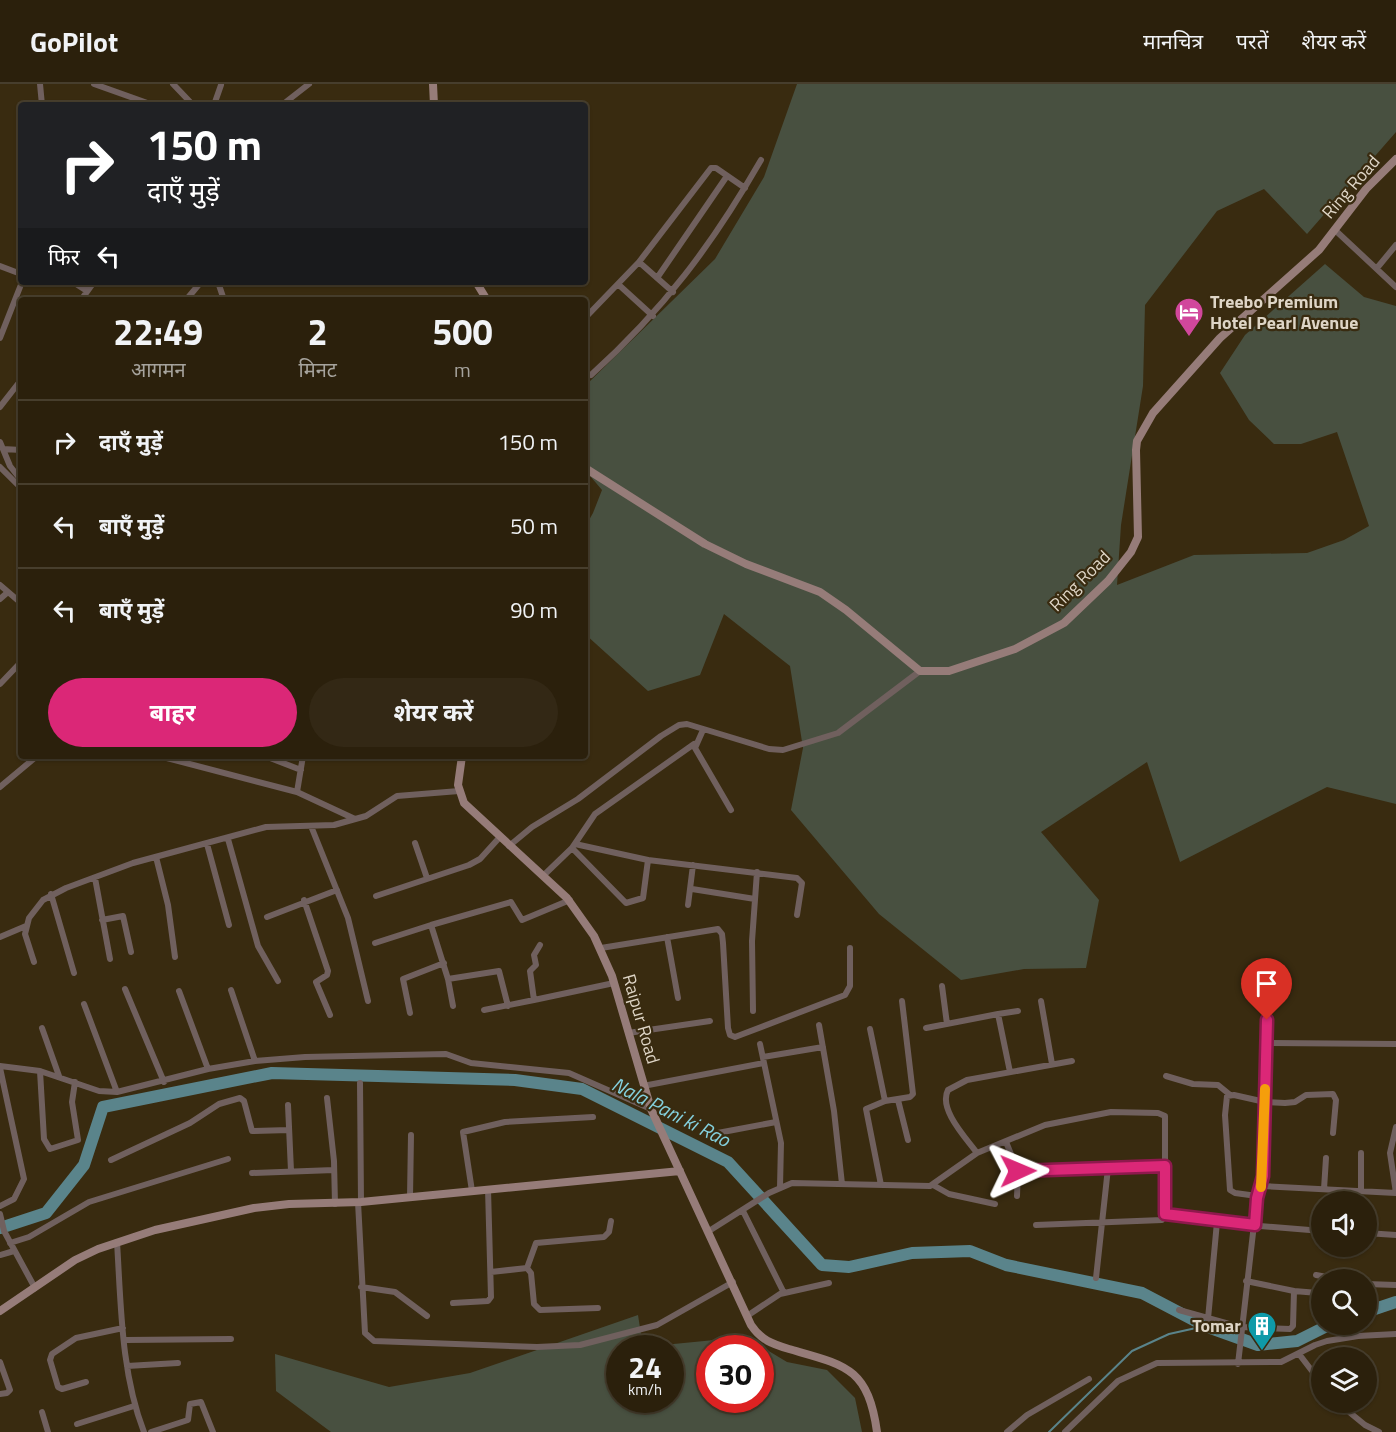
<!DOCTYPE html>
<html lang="hi">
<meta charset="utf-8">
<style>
body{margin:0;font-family:"Titillium Web","Noto Sans Devanagari",sans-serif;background:#332815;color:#f1f3f6;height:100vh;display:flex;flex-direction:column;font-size:22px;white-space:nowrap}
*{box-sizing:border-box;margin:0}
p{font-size:20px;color:#a6a39d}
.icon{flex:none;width:33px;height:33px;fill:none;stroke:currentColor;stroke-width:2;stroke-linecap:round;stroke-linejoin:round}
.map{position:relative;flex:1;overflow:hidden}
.panel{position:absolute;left:18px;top:213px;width:570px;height:462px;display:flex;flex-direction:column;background:#2b200c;border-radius:6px;box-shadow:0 2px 4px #0004,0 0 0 2px #473e2d}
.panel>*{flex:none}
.banner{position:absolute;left:18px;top:18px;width:570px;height:183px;border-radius:6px;box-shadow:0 2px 4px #0004,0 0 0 2px #473e2d;background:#202124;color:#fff;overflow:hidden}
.fabs{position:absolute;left:1311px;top:1107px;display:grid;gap:12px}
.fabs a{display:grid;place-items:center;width:66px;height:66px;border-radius:50%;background:#2b200c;box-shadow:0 2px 4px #0004,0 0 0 2px #473e2d;font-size:30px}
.speed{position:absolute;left:606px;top:1251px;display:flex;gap:12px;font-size:30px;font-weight:700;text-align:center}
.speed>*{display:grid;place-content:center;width:78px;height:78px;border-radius:50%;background:#2b200c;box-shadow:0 2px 4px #0004,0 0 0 2px #473e2d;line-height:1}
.speed small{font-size:15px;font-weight:400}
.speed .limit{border:9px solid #d22;background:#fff;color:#111}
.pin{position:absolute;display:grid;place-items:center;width:51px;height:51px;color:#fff;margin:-62px -26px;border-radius:50% 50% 50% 0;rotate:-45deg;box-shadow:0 0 6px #0007}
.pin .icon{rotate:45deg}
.me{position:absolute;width:66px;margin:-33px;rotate:89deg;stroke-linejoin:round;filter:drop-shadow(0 0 4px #0008)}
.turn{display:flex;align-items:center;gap:21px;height:126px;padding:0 30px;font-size:27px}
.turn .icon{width:78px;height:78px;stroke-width:2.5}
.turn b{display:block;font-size:42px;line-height:51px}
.then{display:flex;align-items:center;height:57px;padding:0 30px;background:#0003;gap:12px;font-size:22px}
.eta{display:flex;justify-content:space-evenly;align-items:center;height:102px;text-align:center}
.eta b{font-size:36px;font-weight:700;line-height:42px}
.action{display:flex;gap:12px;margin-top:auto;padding:12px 30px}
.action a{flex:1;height:69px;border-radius:36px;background:#db2777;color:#fff;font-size:24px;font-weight:700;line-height:69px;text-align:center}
.action a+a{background:#332815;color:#f1f3f6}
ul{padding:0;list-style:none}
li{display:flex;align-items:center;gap:18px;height:84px;padding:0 30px;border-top:2px solid #473e2d}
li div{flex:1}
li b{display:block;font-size:22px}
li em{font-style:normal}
header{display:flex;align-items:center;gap:36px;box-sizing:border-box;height:84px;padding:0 30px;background:#2b200c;border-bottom:2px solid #473e2d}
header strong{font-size:28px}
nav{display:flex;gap:33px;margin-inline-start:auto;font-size:21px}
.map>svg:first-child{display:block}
.green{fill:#485040;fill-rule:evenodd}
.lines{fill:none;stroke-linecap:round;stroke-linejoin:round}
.stream{stroke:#5a848b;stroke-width:2}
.river{stroke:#5a848b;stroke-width:12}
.street{stroke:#70605e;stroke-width:6}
.secondary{stroke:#967c79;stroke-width:8}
.route-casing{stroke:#8e194d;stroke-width:15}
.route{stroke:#db2777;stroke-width:10}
.slow{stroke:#f59e0b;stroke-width:10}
.labels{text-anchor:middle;stroke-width:4.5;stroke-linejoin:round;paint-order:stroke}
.street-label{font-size:18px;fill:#ded5c6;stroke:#392b10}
.poi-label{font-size:18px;font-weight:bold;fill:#ded5c6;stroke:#392b10;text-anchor:start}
.water-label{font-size:20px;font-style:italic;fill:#84d0dd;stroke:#392b10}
</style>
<header>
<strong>GoPilot</strong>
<nav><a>मानचित्र</a><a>परतें</a><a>शेयर करें</a></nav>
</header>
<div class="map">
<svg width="1396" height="1348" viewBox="0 0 1396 1348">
<rect width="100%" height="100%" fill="#392b10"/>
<path class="green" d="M797 0H1396V48L1307 150 1264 105 1217 127 1145 221 1143 302 1121 441 1117 501 1194 471 1307 469 1344 456 1369 442 1337 348 1301 360H1274L1249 336 1220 289 1245 251 1325 180 1364 213 1396 222V720L1327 703 1180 778 1147 678 1041 748 1099 816 1086 884 1024 885 961 896 879 830 791 726 803 664 790 582 724 530 700 591 648 607 585 550V443L593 429 602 406 585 386V302L715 175 764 93Z
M638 1231 643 1263 745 1253 787 1278 827 1286 855 1314 862 1348H331L276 1307 275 1270 389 1303 470 1289ZM620 1264H670V1316H620ZM710 1264H760V1316H710Z"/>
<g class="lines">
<path class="stream" d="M1049 1348 1132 1267 1169 1250 1205 1242"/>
<path class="river" d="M0 1144 46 1129 84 1081 103 1023 272 989 515 996 582 1005 728 1078 822 1181 849 1183 912 1169 970 1167 1006 1181 1142 1209 1205 1242 1258 1261 1297 1257 1331 1240
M1366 1228 1396 1218"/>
<path class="street" d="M40 0 42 21
M94 0 153 21
M173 0 193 21
M214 21 221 1
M282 21 309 0
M1335 146 1396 203
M639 178 673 208
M0 182 21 190
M1377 184 1396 161
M657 194 727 92
M73 198 87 207
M218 198 224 216
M619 201 653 232
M81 216 94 198
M186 216 201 198
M585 234 639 178 711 84H716L745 104
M0 254 22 198
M591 291C664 225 712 161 761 76
M0 323 21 296
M0 358 10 382 21 396
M3 365 21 366
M0 383 21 404
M0 501 21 519
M0 515 8 508
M0 600 21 578
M703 646 695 664 731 726
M159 672 297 708 355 735
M265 672 301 686
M0 703 37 672
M297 708 303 672
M311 742 348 834 368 917
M228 755 258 862 278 897
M415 759 427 794
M207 760 229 841
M575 760 648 776
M509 762 532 743 578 715 661 652 679 641 687 640 769 665 783 666 838 649 920 587
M572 764 626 819 643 814 648 776 797 794 802 799 797 831
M156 773 168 821 175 873
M544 791 572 764 595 730 694 660
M95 794 110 875
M692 805 755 815
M51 810 74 889
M376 812 469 781 480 775 499 754
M304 816 328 887 327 891 316 898 330 931
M688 821 693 781
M267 833 337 806
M102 836 123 832 131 868
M0 853 26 842
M667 853 678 914
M375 859 431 841
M540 861 534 871 536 881 530 887 534 916 614 899
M601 864 718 845 722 850 723 859 728 944 730 951 735 953 845 911 850 902V864
M34 878 25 850 29 834 43 816 66 804 133 779 266 743 334 741 366 732 397 712 459 707
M448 895 431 841 511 818 522 836 570 816
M942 902 947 940
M125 905 164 998
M231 906 255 977
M179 907 208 985
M1041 917 1052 980
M84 920 117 1008
M453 922 448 895 499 887 508 922
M484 926 534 916
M753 927 752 857 757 788
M410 929 403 895 444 879
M998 930 1018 927
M819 941 834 1027 842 1100
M42 944 59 992
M926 944 998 930 1010 988
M870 945 885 1017
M628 949 710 937
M1266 959 1267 936
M760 960 781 1059 780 1103
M763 973 823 963
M0 982 40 987 99 1007 117 1008 208 985 255 977 305 973 446 970 471 979 569 989 651 1025
M0 984 24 1095 14 1115 0 1122
M40 987 44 1055 50 1065 78 1056 72 1018 75 998
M1166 992 1193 1000 1218 1001 1229 1010
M360 999 361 1118
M643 1002 764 979
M327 1014 334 1077 335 1120
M898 1016 908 1056
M288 1021 291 1087
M1396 1043 1390 1069 1396 1109
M707 1051 776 1038
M1006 1058 1018 1087 1017 1112
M977 1069C966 1054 938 1025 948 1006L967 996 1072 977
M111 1076 190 1039 219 1020 240 1014 244 1017 252 1047 289 1046
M1018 1087 1165 1082
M252 1089 334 1086
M881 1101 866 1025 885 1017 910 1013 913 1010 902 917
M933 1101 949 1110 995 1120
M1262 1102 1396 1109
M1324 1105 1326 1074
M472 1107 463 1048 505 1038 593 1033
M1361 1107V1069
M1257 1112 1235 1109 1230 1106 1225 1031 1227 1012 1234 1011 1265 1018 1285 1019 1295 1018 1306 1011 1333 1010 1336 1016 1333 1049
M410 1113 411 1051
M358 1118 365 1249 374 1257 537 1263 580 1261 657 1241 733 1198
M743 1127 784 1209
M0 1130 4 1147 35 1204
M1165 1130 1212 1138 1322 1147
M709 1147 769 1109 792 1099 930 1102 977 1069 1045 1041 1111 1028 1158 1029 1165 1032V1130L1162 1136 1036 1141
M1366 1149 1396 1151
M117 1158C121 1221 121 1289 144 1348
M10 1159 29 1153 89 1118 228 1075
M0 1171 14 1167
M527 1184 536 1159 604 1153 609 1148 611 1137
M491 1188 527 1184 531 1189 534 1220 540 1226 598 1224
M1316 1191 1343 1196
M1096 1194 1108 1084
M1246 1197 1294 1207
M1366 1200 1396 1201
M361 1203 395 1208 427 1232
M453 1219 488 1217 491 1213 488 1105
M1179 1226 1240 1243 1290 1245 1293 1242 1294 1207 1318 1209
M747 1232 780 1210 829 1199
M1208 1235 1217 1138
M126 1256 231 1255
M1299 1270 1322 1300
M0 1278 10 1306 7 1309 0 1310
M1238 1280 1257 1114 1263 1092 1266 959 1396 960
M127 1282 178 1279
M86 1298 62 1305 58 1303 50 1276 52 1270 76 1254 123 1244
M1337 1318 1365 1341 1379 1348
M42 1328 48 1348
M77 1340 134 1322
M151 1348 188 1336 190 1320 201 1318 213 1348
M1007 1348 1027 1331 1089 1295
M1065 1348 1118 1297 1157 1279 1281 1278 1315 1261 1327 1257 1358 1252 1396 1250"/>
<path class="secondary" d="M433 0 434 21
M476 198 487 216
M585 384 705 460 746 480 820 508 846 526 920 587H949L1015 565 1064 539 1108 497 1131 468 1138 453 1136 366 1137 357 1153 329 1220 254 1319 166 1366 105 1396 75
M462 672 458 701 464 719 567 814 594 852 612 892 651 1025 751 1241C761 1256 772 1260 789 1265 845 1281 868 1283 877 1348
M0 1227 75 1176 98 1165 155 1146 254 1124 289 1120 361 1118 680 1087"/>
</g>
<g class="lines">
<g class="route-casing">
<path id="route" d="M1018 1087 1165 1082V1130L1255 1141 1257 1114 1263 1092 1267 936"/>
</g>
<use href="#route" class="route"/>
<path class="slow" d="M1261 1103 1265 1005"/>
</g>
<defs>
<g id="hotel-pin" transform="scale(1.5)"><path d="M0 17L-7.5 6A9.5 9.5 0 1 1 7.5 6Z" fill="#d1479c" stroke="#392b10"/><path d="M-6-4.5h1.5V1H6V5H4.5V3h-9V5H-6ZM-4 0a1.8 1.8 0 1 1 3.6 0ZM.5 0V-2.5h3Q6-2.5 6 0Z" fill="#fff"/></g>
<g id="building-pin" transform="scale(1.5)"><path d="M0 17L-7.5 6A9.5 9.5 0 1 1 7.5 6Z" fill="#0f9aa8" stroke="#392b10"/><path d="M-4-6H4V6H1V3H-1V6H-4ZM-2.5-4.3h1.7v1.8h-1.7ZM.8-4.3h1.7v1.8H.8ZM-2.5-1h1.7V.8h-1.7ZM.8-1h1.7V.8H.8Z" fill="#fff"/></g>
</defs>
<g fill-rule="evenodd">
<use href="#hotel-pin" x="1189" y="228"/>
<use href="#building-pin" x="1262" y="1242"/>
</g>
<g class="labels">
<g class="street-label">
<text transform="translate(1351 103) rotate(-49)" y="6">Ring Road</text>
<text transform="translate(1080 497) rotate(-45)" y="6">Ring Road</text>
<text transform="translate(641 935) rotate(74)" y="6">Raipur Road</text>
</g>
<g class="poi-label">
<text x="1210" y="224">Treebo Premium<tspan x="1210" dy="21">Hotel Pearl Avenue</tspan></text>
<text x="1241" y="1248" text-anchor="end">Tomar</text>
</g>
<g class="water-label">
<text transform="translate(671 1028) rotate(27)" y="7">Nala Pani ki Rao</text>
</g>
</g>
</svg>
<div class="fabs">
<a><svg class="icon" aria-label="sound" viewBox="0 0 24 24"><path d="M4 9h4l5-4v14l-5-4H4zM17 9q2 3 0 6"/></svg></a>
<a><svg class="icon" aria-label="search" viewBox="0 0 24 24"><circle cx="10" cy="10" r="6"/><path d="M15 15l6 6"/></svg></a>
<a><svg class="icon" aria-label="layers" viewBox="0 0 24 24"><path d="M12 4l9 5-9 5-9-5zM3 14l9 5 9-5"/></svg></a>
</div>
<div class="speed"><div>24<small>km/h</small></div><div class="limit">30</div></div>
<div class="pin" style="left:1267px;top:936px;background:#d93025"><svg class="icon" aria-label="arrive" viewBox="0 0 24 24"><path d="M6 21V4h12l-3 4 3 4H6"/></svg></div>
<svg class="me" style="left:1018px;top:1087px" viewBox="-20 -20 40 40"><path d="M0-17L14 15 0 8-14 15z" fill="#db2777" stroke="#fff" stroke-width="4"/></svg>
<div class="banner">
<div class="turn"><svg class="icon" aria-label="right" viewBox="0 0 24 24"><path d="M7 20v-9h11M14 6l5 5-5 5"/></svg><div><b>150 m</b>दाएँ मुड़ें</div></div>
<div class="then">फिर<svg class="icon" aria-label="left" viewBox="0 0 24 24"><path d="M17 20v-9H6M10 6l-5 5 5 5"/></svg></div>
</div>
<section class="panel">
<div class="eta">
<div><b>22:49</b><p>आगमन</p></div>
<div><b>2</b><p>मिनट</p></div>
<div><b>500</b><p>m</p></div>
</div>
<ul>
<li><svg class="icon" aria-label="right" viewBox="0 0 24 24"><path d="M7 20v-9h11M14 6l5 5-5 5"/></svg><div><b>दाएँ मुड़ें</b></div><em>150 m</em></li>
<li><svg class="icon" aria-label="left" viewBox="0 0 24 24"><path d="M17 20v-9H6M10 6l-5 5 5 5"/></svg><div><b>बाएँ मुड़ें</b></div><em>50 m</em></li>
<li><svg class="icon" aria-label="left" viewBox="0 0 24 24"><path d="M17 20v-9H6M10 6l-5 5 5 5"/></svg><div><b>बाएँ मुड़ें</b></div><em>90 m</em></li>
</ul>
<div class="action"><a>बाहर</a><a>शेयर करें</a></div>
</section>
</div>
